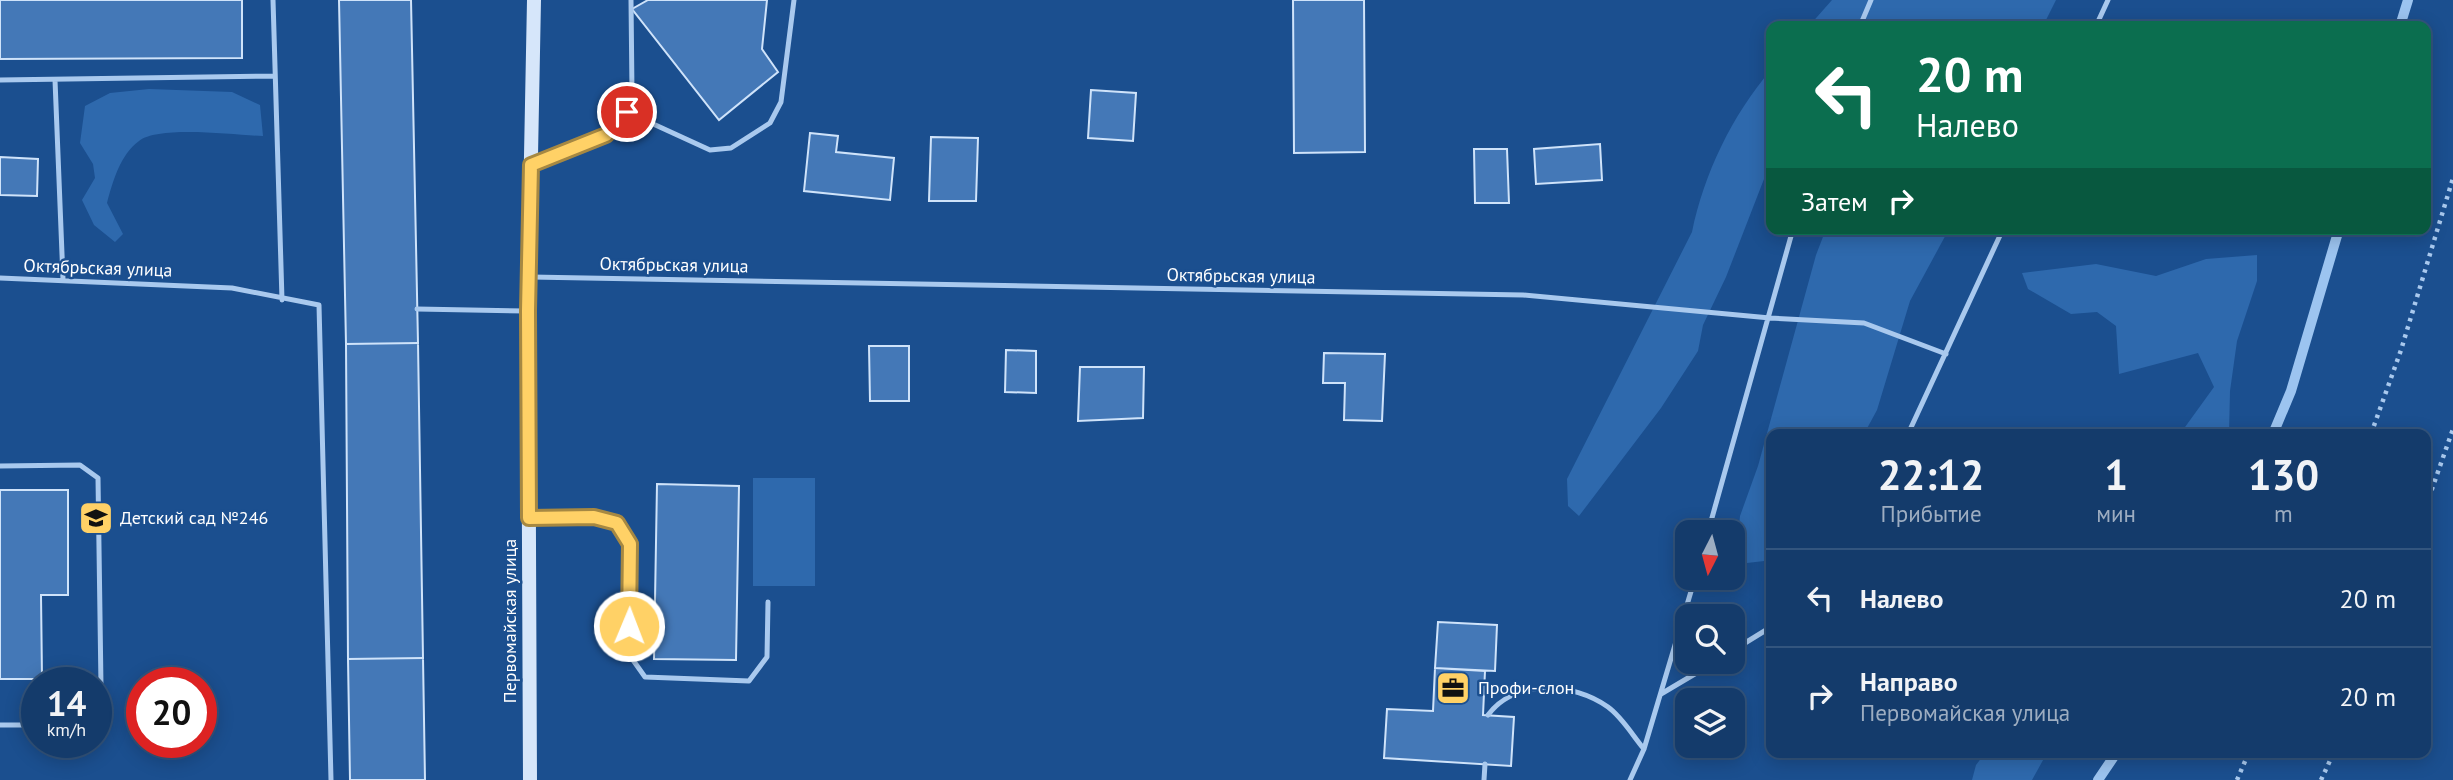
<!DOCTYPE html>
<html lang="ru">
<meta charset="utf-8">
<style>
body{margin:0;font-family:"PT Sans",sans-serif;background:#214673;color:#f1f3f6;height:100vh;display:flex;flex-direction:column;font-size:26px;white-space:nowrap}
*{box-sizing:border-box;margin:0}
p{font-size:23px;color:#9dadc1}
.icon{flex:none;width:38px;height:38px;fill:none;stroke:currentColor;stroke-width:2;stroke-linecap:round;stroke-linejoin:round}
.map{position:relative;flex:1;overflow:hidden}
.side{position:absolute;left:1766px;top:429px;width:665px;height:329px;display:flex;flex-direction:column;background:#143b6b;border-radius:14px;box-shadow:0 4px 18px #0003,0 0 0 2px #33557e}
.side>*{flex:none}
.top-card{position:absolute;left:1766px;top:21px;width:665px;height:214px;border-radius:14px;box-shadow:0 4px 18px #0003,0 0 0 2px #33557e;background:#0b6e4f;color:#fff;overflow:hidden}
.needle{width:46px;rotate:186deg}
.controls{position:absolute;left:1675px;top:520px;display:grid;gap:14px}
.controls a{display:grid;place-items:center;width:70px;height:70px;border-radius:14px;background:#143b6b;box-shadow:0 4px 18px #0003,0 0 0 2px #33557e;font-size:35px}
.speed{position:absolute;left:21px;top:667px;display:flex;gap:14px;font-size:35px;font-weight:700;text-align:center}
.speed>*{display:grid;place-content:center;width:91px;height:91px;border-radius:50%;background:#143b6b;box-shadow:0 4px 18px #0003,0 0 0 2px #33557e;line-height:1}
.speed small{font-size:18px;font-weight:400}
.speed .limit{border:10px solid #d22;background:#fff;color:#111}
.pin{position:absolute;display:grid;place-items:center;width:60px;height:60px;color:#fff;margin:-30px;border:4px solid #fff;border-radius:50%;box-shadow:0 2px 7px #0007}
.me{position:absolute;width:77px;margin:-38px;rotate:1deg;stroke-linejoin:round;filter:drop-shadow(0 0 5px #0008)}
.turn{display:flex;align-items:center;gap:24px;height:147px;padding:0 35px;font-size:32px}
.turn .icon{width:91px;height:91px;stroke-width:2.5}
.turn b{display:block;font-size:49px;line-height:60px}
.then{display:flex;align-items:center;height:66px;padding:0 35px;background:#0003;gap:14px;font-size:26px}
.eta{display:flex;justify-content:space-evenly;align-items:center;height:119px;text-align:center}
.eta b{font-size:42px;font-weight:800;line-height:49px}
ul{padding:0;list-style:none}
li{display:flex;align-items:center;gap:21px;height:98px;padding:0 35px;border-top:2px solid #33557e}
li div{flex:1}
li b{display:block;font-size:26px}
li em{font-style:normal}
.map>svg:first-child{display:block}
.green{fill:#2e69ad}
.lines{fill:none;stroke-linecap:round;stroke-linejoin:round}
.stream{stroke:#9cc4f0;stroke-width:10}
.building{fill:#4478b7;stroke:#cfe3fa;stroke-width:2}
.path{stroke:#a9c9ee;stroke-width:4.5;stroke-dasharray:3.5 5;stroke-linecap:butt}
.lane{stroke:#a9c9ee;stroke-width:5}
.secondary{stroke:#d6e6fa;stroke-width:14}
.route-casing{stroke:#a68842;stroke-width:18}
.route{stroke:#ffd166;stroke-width:12}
.labels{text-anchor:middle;stroke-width:5;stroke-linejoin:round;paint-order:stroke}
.street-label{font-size:18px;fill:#fff;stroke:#1b4f8f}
.poi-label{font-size:18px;fill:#fff;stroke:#1b4f8f;text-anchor:start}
</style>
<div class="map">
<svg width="2453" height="780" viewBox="0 0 2453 780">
<rect width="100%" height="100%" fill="#1b4f8f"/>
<path class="green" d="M1832 0H2056L2043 26H1809Z
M1771 70V161L1726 277 1703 325 1698 351 1661 408 1579 516 1568 506 1567 479 1692 232C1704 174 1732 115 1771 70Z
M149 89 232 92 260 105 263 136C235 135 159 125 139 141 120 155 113 181 107 203L123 234 115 242 94 225 82 200 95 178 93 164 80 143 85 106 110 93Z
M1826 229H1949L1910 301 1877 410 1864 434H1771V557L1764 561 1747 563 1737 545 1740 516 1758 466 1816 255Z
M2257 255V281L2237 341 2230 391 2229 434H2180L2214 387 2198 353 2119 374 2116 326 2097 312 2071 314 2028 289 2022 273 2096 264 2156 276 2206 259Z
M753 478H815V586H753Z
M1985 753V752L2047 753 2032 780H1972L1976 765Z"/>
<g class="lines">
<path class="stream" d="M2400 26 2408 0
M2273 434 2291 391 2339 229
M2098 780 2117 752"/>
</g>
<path class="building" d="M0 0H242V58L0 59Z
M339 0H411L418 343 346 344Z
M648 0H767L762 49 778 72 719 120 632 9Z
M1293 0H1364L1365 152 1294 153Z
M1091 90 1136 93 1133 141 1088 138Z
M810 133 838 136 836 152 894 158 890 200 804 191Z
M931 137 978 138 976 201H929Z
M1600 144 1602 180 1536 184 1534 149Z
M1474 149H1507L1509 203H1475Z
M0 157 38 159 37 196 0 195Z
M418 343 423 658 348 659 346 344Z
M869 346H909V401H870Z
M1006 350 1036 351V393L1005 392Z
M1324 353 1385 354 1382 421 1344 420 1345 383H1323Z
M1080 367H1144L1143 418 1078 421Z
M657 484 739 486 736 660 654 659Z
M0 490H68V595H41L42 679H0Z
M1438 622 1497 625 1495 671 1435 668Z
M423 658 425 780H350L348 659Z
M1435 668 1485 671 1483 715 1514 717 1511 766 1384 758 1387 709 1433 711Z"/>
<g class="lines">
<path class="path" d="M2371 434 2401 350 2453 178
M2426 506 2453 429
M2237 780 2249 752
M2321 780 2334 752"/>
<path class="lane" d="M273 0 282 300
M1860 26 1871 0
M2096 26 2108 0
M0 80 275 76
M55 80 63 279
M627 112 710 150 731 148 770 123 781 102 794 0
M531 165 606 134 627 112 632 92 631 0
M531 277 1523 295 1770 318 1864 323 1946 354
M0 278 232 288 319 305 331 780
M417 309 526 311
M1908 434 2003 229
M0 466 80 465 98 478 101 686 96 695
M532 518 594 517 617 523 630 544 628 653 645 677 749 681 767 657 768 602
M1708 532 1793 229
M1732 651 1771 627
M1661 694 1715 662
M1488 715C1515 679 1573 682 1608 707 1622 717 1633 736 1644 749
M0 725H37
M1484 780 1485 764
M1630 780 1644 749 1695 578"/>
<path class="secondary" d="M530 780 528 311 534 0"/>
</g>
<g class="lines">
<g class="route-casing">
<path id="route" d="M627 112 606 135 531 165 528 311 529 518 594 517 617 523 630 544 629 626"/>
</g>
<use href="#route" class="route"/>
</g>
<defs>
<g id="school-square" transform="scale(1.75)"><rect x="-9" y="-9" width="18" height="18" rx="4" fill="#ffd166" stroke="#1b4f8f"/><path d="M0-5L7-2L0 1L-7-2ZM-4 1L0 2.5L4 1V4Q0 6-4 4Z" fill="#111"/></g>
<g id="office-square" transform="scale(1.75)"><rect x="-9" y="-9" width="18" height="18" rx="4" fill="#ffd166" stroke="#1b4f8f"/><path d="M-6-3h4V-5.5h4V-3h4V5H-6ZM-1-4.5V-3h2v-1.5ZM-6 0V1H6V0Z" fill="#111"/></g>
</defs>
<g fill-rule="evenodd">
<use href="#school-square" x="96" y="518"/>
<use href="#office-square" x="1453" y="688"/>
</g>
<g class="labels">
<g class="street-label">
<text transform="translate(674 265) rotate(1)" y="6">Октябрьская улица</text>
<text transform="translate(98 268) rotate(2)" y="6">Октябрьская улица</text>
<text transform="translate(1241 276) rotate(1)" y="6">Октябрьская улица</text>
<text transform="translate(510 621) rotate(-90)" y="6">Первомайская улица</text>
</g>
<g class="poi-label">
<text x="120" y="524">Детский сад №246</text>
<text x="1478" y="694">Профи-слон</text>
</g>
</g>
</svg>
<div class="controls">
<a><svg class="needle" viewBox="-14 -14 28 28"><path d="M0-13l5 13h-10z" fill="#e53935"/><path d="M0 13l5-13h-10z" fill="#9dadc1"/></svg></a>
<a><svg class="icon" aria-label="search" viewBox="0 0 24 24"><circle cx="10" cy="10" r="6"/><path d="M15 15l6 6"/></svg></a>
<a><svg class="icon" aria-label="layers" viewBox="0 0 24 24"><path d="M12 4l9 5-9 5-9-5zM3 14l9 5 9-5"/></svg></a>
</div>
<div class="speed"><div>14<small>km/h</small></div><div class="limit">20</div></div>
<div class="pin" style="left:627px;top:112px;background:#d93025"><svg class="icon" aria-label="arrive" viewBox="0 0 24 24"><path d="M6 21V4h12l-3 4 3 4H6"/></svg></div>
<svg class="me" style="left:629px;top:626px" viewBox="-20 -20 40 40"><circle r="17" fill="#ffd166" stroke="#fff" stroke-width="3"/><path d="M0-11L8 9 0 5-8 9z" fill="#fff"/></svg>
<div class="top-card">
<div class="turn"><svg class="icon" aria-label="left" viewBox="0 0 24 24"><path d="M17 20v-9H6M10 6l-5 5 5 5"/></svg><div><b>20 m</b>Налево</div></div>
<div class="then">Затем<svg class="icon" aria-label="right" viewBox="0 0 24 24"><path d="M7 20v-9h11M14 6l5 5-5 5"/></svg></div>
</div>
<section class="side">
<div class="eta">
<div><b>22:12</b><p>Прибытие</p></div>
<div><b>1</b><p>мин</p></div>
<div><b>130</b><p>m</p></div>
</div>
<ul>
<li><svg class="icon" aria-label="left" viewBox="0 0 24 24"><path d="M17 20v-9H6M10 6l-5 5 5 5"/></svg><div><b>Налево</b></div><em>20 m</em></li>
<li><svg class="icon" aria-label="right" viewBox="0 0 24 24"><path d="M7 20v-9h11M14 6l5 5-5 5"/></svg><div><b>Направо</b><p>Первомайская улица</p></div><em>20 m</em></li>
</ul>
</section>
</div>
